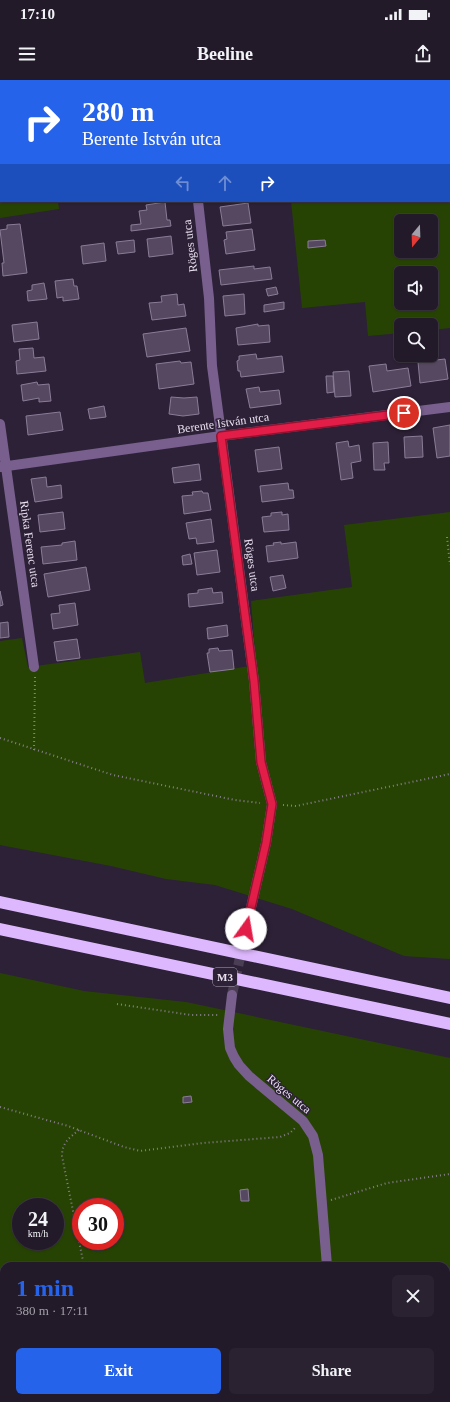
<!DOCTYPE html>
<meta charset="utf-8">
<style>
body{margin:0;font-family:"Times New Roman",serif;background:#2a2231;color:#f1f3f6;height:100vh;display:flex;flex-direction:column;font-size:15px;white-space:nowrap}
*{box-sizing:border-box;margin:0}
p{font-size:13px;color:#a2a0a8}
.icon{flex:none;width:22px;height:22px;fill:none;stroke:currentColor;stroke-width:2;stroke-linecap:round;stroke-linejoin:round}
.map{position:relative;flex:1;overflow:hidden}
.panel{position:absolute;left:0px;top:1182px;width:450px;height:140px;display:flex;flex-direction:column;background:#221929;border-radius:12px 12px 0 0;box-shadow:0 1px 3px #0004,0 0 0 1px #3f3846}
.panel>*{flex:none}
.hud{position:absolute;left:0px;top:0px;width:450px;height:122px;box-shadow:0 1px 3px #0004,0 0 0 1px #3f3846;background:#2563eb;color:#fff;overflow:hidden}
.needle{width:26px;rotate:199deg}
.buttons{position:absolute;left:394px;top:134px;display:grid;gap:8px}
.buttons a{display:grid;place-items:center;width:44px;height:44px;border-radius:6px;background:#221929;box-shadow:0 1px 3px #0004,0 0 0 1px #3f3846;font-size:20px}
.speed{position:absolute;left:12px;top:1118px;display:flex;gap:8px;font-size:20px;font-weight:700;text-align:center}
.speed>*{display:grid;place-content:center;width:52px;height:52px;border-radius:50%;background:#221929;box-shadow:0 1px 3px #0004,0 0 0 1px #3f3846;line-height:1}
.speed small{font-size:10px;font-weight:400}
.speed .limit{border:6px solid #d22;background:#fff;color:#111}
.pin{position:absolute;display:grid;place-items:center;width:34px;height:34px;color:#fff;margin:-17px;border:2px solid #fff;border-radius:50%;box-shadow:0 1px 4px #0007}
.me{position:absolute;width:44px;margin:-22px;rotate:13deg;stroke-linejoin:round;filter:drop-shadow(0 0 3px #0008)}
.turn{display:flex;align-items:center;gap:14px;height:84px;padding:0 16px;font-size:18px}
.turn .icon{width:52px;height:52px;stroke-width:2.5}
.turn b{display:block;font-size:28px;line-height:34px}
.lanes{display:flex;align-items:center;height:38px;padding:0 16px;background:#0003;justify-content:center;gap:20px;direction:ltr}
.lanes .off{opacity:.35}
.round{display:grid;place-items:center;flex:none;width:42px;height:42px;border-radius:6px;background:#2a2231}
.head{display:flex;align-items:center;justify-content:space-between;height:68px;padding:0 16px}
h1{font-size:24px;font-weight:700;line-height:30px;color:#2563eb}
.primary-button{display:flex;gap:8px;margin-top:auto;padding:8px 16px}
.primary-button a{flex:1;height:46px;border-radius:6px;background:#2563eb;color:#fff;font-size:16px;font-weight:700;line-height:46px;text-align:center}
.primary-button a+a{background:#2a2231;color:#f1f3f6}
.status{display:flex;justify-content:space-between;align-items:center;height:28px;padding:0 20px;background:#221929;direction:ltr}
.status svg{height:11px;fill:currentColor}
header{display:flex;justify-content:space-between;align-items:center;height:52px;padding:0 16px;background:#221929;font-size:18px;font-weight:700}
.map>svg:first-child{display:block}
.green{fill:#274304;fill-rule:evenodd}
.building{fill:#554860;stroke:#8a7c97}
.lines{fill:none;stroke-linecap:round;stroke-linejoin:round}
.minor-tunnel{stroke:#493e53;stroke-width:10;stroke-dasharray:10 5;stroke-linecap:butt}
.path{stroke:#887e90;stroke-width:2;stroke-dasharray:1 3;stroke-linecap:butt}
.minor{stroke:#785f8d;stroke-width:10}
.motorway{stroke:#deb8fe;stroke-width:12}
.route-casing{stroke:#92132f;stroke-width:10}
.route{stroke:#e11d48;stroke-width:7}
.labels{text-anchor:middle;stroke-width:3;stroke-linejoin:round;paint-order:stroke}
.shield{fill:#2d2137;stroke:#b1a7b8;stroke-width:1}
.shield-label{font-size:11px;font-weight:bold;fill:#e9e1f0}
.street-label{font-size:12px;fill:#e9e1f0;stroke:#2d2137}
</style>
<div class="status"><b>17:10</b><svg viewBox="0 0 49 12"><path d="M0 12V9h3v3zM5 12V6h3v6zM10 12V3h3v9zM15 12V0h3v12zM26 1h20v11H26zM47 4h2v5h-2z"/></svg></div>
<header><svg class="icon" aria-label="menu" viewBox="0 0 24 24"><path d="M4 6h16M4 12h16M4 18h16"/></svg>Beeline<svg class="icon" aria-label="share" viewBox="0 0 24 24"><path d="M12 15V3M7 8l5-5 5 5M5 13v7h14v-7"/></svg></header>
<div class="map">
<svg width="450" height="1322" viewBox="0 0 450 1322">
<rect width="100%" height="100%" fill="#2d2137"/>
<path class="green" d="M0 0H170V1H1V121H58L59 129 0 138Z
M310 0H450V248L431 250V245H401V253L368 256 365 222 302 228 291 121H449V1ZM401 141H431V171H401ZM401 193H431V223H401Z
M450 432V879L404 876 292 829 215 805 166 799 111 786 0 765V561L22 558 28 587 140 572 145 603 256 585 251 521 352 507 344 445Z
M0 893 84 911 186 922 450 978V1322H0ZM21 1127H55V1161H21ZM81 1127H115V1161H81ZM4 1186H446V1318H4Z"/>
<path class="building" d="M233 0H266V1H233Z
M165 122 167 140H170L171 146 131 151V145L141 144 139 131 147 130 146 125Z
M248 123 251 143 223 146 220 127Z
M20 144 27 193 3 196 2 183H4L0 150 7 149V145Z
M252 149 255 170 226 174 224 160 227 159 226 152Z
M171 156 173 174 149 177 147 159Z
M134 160 135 172 118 174 116 162Z
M325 160 326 166 308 168V161Z
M104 163 106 181 83 184 81 166Z
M254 186V189L270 187 272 199 221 205 219 190Z
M73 199 74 206H77L79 219 63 221V217L57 218 55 201Z
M44 203 47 219 28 221 27 211 32 210V205Z
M276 207 278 214 268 216 266 209Z
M177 214 178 225 184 224 186 236 152 240 149 223 162 222 161 216Z
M244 214 245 234 225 236 223 216Z
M284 222V229L264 232V225Z
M37 242 39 259 14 262 12 245Z
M258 244V246L269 245 270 262 238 265 236 248Z
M186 248 190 271 147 277 143 254Z
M33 268 34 278 44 277 46 291 17 294 16 281 20 280 19 269Z
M256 274 257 279 282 276 284 292 241 297 240 291H238L237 281 239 280V276Z
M445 279 448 299 420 303 418 282Z
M180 281 181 283 191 282 194 304 159 309 156 284Z
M386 284 387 291 408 288 411 306 373 312 369 286Z
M349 291 351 316 335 317 333 292Z
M326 296H333L334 312 327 313Z
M37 302 38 305 49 304 51 321 39 322V318L23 321 21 305Z
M259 307 260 312 279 310 281 324 250 328 246 309Z
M171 317 184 318 197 317 199 334 183 336 169 334Z
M104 326 106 337 90 339 88 329Z
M60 332 63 350 28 355 26 336Z
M450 345V376L437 378 433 348Z
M422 356 423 377 405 378 404 357Z
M348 361 349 367 359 365 361 381 351 383 353 398 341 400 336 363Z
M388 362 389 383H384L385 390H374L373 363Z
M279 367 282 389 258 392 255 370Z
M199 384 201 400 174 403 172 388Z
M46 397 47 407 61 405 62 418 35 422 31 399Z
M288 403 289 410H293L294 418 262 422 260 406Z
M202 411 203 413H208L211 430 184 434 182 416 193 415 192 412Z
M63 432 65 449 40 452 38 435Z
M282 432V435L288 434 289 450 264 452 262 437 271 436V433Z
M211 439 214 462 197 464 196 458 189 459 186 443Z
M75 461 77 480 43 484 41 467 62 465V463Z
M281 462V464L296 462 298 478 268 482 266 466 274 465 273 463Z
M217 470 220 492 197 495 194 473Z
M190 474 192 484 183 485 182 476Z
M86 487 90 510 48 517 44 494Z
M283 495 286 508 273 511 270 497Z
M212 508 213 513 222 512 223 523 189 527 188 514 198 513V510Z
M0 511 3 525 0 526Z
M75 523 78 545 53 549 51 534 60 533 59 525Z
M8 542 9 557 0 558V543Z
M227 545 228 556 208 559 207 548Z
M77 559 80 578 57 581 54 562Z
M218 568 219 571 232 570 234 589 210 592 207 573H209V569Z
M191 1016 192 1022 183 1023V1017Z
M248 1109 249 1121H241L240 1110Z"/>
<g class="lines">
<path class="minor-tunnel" d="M232 915 246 849"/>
<path class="path" d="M0 78H1
M447 457 450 485
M0 658 113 695 235 720 260 723
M34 670 35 597
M283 725 296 726 450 694
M117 924 191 935H219
M0 1027 68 1046 124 1067 140 1071 203 1063 280 1057 290 1053 296 1047
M79 1050C69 1058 62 1063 62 1076L84 1186
M331 1120 387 1103 450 1094
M101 1322V1318"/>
<path class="minor" d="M183 0V1
M198 121 209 218 212 286 254 601 261 682 272 724 266 763 246 849
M0 344 34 587
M0 387 221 356 450 327
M232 915 228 949 230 968 234 977 239 985 249 996 303 1041 313 1056 318 1075 327 1186
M343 1318V1322"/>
<path class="motorway" d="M0 822 450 918
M0 849 450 944"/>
</g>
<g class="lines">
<g class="route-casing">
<path id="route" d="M246 849 266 763 272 724 261 682 254 601 221 356 404 333"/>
</g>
<use href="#route" class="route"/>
</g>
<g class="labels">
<rect class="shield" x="213" y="888" width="24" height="18" rx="3"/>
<g class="shield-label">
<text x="225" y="901">M3</text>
</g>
<g class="street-label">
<text transform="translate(190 166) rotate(-97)" y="4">Röges utca</text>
<text transform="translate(223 343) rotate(-8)" y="4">Berente István utca</text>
<text transform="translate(30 464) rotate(82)" y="4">Ripka Ferenc utca</text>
<text transform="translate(252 485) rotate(82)" y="4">Röges utca</text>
<text transform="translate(289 1014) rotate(40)" y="4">Röges utca</text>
</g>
</g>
</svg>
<div class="buttons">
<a><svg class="needle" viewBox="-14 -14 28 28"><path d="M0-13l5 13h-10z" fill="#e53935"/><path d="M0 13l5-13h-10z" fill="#a2a0a8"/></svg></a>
<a><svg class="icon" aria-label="sound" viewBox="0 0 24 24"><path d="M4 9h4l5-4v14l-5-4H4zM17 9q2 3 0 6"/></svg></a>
<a><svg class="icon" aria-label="search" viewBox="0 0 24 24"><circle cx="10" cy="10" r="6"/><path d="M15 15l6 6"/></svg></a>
</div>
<div class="speed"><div>24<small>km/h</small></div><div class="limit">30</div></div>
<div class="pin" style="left:404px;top:333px;background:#d93025"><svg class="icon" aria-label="arrive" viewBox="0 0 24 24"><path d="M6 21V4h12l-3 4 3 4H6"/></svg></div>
<svg class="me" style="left:246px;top:849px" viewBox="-20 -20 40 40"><circle r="19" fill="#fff"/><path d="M0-13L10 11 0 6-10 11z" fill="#e11d48"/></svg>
<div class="hud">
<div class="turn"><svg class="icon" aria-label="right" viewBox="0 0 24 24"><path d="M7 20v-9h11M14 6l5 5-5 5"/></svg><div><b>280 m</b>Berente István utca</div></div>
<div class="lanes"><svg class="icon off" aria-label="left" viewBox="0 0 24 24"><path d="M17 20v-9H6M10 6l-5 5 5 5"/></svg><svg class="icon off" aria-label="ahead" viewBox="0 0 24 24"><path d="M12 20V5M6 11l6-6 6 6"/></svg><svg class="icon" aria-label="right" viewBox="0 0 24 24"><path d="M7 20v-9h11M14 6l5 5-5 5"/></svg></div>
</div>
<section class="panel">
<div class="head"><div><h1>1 min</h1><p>380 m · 17:11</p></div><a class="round"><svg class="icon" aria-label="close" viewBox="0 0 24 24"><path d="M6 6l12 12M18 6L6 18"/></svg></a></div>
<div class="primary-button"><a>Exit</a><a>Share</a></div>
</section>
</div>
